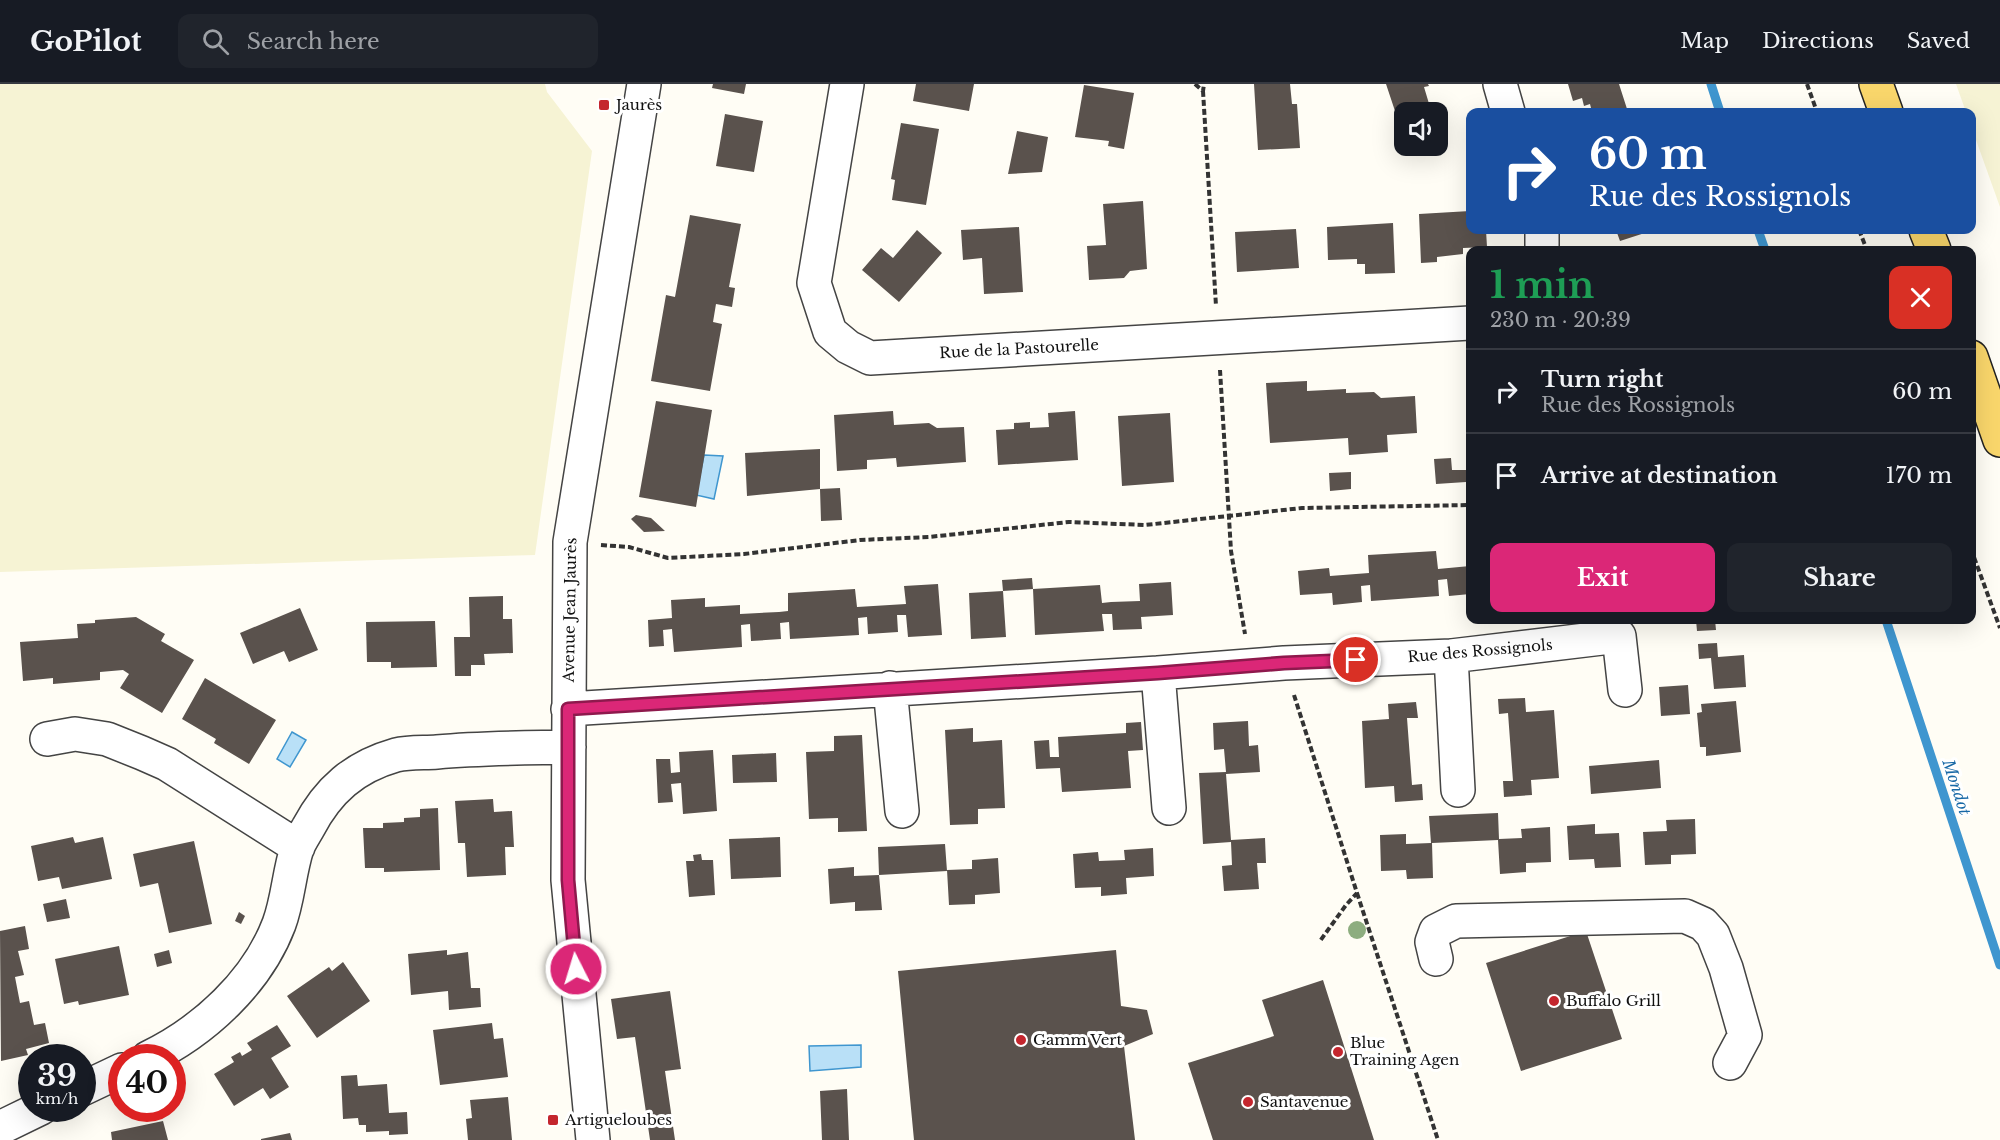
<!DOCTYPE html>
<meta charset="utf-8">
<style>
body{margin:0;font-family:"Libre Baskerville",serif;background:#20242c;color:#f1f3f6;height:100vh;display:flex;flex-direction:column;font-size:22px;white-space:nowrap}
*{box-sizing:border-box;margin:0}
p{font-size:20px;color:#9ea1a6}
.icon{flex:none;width:33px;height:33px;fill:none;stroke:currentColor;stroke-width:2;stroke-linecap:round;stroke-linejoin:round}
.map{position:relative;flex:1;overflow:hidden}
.drawer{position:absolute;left:1466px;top:162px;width:510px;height:378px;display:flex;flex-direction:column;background:#171b24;border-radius:12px;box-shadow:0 6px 24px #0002}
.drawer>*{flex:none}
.top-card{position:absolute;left:1466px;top:24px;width:510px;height:126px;border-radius:12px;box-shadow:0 6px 24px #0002;background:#1a4fa0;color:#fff;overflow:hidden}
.controls{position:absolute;left:1394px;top:18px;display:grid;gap:12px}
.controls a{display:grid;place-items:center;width:54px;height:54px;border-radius:12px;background:#171b24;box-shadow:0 6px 24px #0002;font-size:30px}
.speed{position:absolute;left:18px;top:960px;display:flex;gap:12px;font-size:30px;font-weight:700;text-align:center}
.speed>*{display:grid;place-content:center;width:78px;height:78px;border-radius:50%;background:#171b24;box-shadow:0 6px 24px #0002;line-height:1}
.speed small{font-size:15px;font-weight:400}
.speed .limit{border:9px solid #d22;background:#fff;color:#111}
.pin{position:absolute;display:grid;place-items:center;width:51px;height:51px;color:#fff;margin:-26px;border:3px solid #fff;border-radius:50%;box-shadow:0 2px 6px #0007}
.me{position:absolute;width:66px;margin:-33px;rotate:355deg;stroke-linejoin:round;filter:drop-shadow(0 0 4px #0008)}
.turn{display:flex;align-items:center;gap:21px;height:126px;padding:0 24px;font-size:27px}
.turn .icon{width:78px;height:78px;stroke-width:2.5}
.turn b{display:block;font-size:42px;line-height:51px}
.round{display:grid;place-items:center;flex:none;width:63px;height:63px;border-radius:12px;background:#20242c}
.headline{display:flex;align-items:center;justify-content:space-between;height:102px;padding:0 24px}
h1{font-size:36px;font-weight:700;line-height:45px;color:#1e9e55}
.primary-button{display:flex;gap:12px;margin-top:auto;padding:12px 24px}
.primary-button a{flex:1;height:69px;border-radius:12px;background:#db2777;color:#fff;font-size:24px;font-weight:700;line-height:69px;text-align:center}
.primary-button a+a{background:#20242c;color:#f1f3f6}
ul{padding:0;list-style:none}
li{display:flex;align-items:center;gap:18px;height:84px;padding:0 24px;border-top:2px solid #363941}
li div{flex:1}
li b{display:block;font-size:22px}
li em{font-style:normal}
header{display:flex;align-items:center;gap:36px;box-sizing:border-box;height:84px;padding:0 30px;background:#171b24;border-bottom:2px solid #363941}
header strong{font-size:28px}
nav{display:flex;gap:33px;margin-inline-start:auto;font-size:21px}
.search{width:420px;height:54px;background:#20242c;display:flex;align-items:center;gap:15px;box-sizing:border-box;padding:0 21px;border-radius:12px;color:#9ea1a6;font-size:22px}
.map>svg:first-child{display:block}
.farmland{fill:#f6f3d4}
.water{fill:#b9e0f7;stroke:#3f96cf;stroke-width:1.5}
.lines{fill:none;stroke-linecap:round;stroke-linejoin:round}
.stream{stroke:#3f96cf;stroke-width:9}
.building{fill:#5a524d}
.minor-casing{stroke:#444;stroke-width:36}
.major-casing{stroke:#222;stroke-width:36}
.path{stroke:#333;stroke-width:4;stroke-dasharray:6 3;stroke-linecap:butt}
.minor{stroke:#fff;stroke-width:33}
.major{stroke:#f9d66b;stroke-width:33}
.tree{fill:#8dad7f}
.route-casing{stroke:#8e194d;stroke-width:15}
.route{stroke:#db2777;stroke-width:10}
.poi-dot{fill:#c4262e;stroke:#fff;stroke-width:2}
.labels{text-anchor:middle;stroke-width:6;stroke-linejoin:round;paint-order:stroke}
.poi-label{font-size:15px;fill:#111;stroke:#fff;text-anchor:start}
.street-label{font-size:15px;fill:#111;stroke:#fff}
.water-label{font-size:16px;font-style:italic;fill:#1768a6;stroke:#fff}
</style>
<header>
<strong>GoPilot</strong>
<div class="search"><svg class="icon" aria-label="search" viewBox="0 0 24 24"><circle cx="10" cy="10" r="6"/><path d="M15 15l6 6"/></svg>Search here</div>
<nav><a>Map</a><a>Directions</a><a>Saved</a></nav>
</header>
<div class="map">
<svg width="2000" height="1056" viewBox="0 0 2000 1056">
<rect width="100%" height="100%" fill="#fffdf5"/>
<path class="farmland" d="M0 0H545L547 8 592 67 535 471 0 488Z
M1956 0H2000V123L1971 42V28H1966Z"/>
<path class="water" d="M704 371 723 372 714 415 696 411Z
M292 648 306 656 290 683 277 675Z
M861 961V983L810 987 809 962Z"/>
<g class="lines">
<path class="stream" d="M1711 0 1720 28
M1758 146 1765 166
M1886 536 2000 881"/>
</g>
<path class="building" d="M713 0H746L744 10 712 4Z
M916 0H974L969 27 913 17Z
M1254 0H1290L1292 20H1297L1300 64 1258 66Z
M1386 0H1428L1429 2 1424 3 1430 23 1412 28H1404V31L1397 33Z
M1568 0H1619L1628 28H1592L1590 20 1584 22 1582 14 1573 17Z
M1084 1 1134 9 1124 65 1108 62 1109 57 1075 53Z
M725 30 763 37 754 88 716 82Z
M901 39 939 45 926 121 892 116 895 96 891 95Z
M1017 47 1048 53 1042 88 1008 90Z
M1143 117 1147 185 1130 187 1124 194 1089 196 1087 162 1106 161 1103 120Z
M1470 127V146H1486L1487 163 1463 164V170L1437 173V178L1421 179 1419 130Z
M690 131 741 140 729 203 735 204 732 223 716 220 713 238 722 240 710 307 651 297 666 211 675 213Z
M1393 139 1395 189 1365 190V180H1357V175L1328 176 1327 143Z
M1019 143 1023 208 984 210 982 174 963 176 961 146Z
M1296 145 1299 184 1237 188 1235 148Z
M917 146 942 169 899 218 862 186 881 164 893 174Z
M1616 146H1654L1620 157Z
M1307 297V307L1346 305V309L1374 308 1381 314 1415 312 1417 349 1387 351 1388 368 1349 371 1348 354 1270 359 1266 299Z
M656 317 712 326 696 423 639 413Z
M893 327 894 341 929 339 937 344 964 343 966 378 897 383 896 374 867 376V385L837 387 834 331Z
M1075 327 1078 376 998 381 996 346 1014 345V339L1030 338V344L1049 343 1048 329Z
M1170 329 1174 398 1122 402 1118 332Z
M820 365V405L747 412 745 369Z
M1451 374 1452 386H1466V398L1436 400 1434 375Z
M1351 388V405L1330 407 1329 389Z
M840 404 842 436 821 437 820 405Z
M636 431 651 434 665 447 644 448 631 435Z
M1436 467 1438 485 1470 482V510L1449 512 1447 495 1438 496 1439 512 1371 517 1370 501 1361 502 1362 518 1333 521 1332 509 1300 511 1298 487 1329 484 1330 492 1369 489 1368 471Z
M1032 494 1033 505 1003 507 1002 496Z
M1171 498 1173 531 1141 533 1142 545 1113 546 1112 530H1102L1104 547 1035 551 1033 505 1100 501 1102 519 1111 518 1140 517 1139 500Z
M938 500 942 551 908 553 906 531H897L898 548 868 550 867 533 858 534 859 551 790 555 789 538 780 539 781 555 751 557 750 540 741 541 742 563 674 568 672 545 663 546 664 562 649 563 648 536 672 534 671 516 705 514V523L740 521V530L779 528 788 527V509L855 505 857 523 906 520 904 502Z
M1003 507 1006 553 971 555 969 509Z
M503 512V535H512L513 569 484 570 485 581H471V592H455L454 553H470L469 513Z
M300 524 318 566 289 578 284 567 253 580 240 549Z
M136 533 165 550 161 557 194 576 162 629 120 604 129 590 123 586 100 588V596L53 600V594L23 597 20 558 78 554 77 540 95 539V536Z
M1696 536H1715L1716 546 1697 547Z
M435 537 437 583 391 584V578H367L366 538Z
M1717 559 1718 573 1744 571 1746 603 1714 605 1711 574 1699 575 1698 560Z
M205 594 276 636 249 680 214 659 216 655 182 635Z
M1688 601 1690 630 1661 632 1659 603Z
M1525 614 1526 628 1554 626 1559 694 1531 696 1532 711 1504 713 1503 697H1513L1508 629 1499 630 1498 615Z
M1736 617 1741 668 1706 672V663H1700L1697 629 1702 628 1701 620Z
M1416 618 1418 634H1407L1412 701 1422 700 1423 716 1395 718 1394 702 1365 704 1362 637 1389 635 1388 620Z
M1248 637 1249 662 1258 661 1260 688 1226 690 1231 756 1265 754 1266 779H1257L1259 805 1224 807 1222 782 1232 781 1231 758 1203 760 1199 689 1226 688 1224 665 1214 666 1213 639Z
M1141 638 1143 666 1128 667 1131 704 1062 708 1060 684 1036 685 1034 657 1049 656 1050 673H1059L1058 653 1126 649V639Z
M973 644V658L1002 656 1005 724 978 725V740L950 741 945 646Z
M862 651 867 747 838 748V734L809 735 806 668 834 667V652Z
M713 666 717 727 683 730 681 699 671 700 673 718 658 719 656 675H670L671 689 680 688 679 668Z
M776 669 777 698 733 699 732 671Z
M1659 676 1661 704 1591 710 1589 682Z
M493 715 494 728 512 727 514 763H505L506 791 467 793 465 759H458L455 717Z
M438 724 440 786 384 788V784H365L363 744H383V739L404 738V734L420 733V725Z
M1498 729 1499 755 1522 754 1521 745 1550 743 1551 778 1526 779V788L1500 790 1498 756 1432 759 1433 794 1407 795 1406 786 1381 787 1380 751 1406 750V760L1431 759 1429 732Z
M1695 735 1696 770 1671 771V780L1645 781 1643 748 1667 747 1666 736Z
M1595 740V750L1619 749 1621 783 1595 784 1594 775 1569 776 1567 742Z
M73 753 75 759 103 753 112 795 62 805 59 793 38 797 31 762Z
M780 753 781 793 731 795 729 755Z
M194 757 212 840 169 849 158 799 140 803 133 770Z
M945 760 947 787 879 791 878 763Z
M1153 764 1154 792 1126 794 1127 810 1101 812V803L1075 804 1073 770 1098 768 1099 777 1125 776 1124 766Z
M701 770 702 776H713L715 811 689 813 686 777H694L693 771Z
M998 774 1000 809 975 811V820L949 821 947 786 972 785V776Z
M854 783V792L879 791 882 826 855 827V818L830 820 828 785Z
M66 815 70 834 47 838 43 820Z
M239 828 245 832 241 840 235 837Z
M25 842 29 865 18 867 24 891 15 893 20 919 29 917 34 941 45 939 49 959 26 965 28 971 1 977 0 847Z
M1586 847 1622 955 1521 987 1486 879Z
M119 862 129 911 79 921 78 917 64 920 55 875Z
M169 866 172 879 157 883 154 870Z
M447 866V871L468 868 471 904H480L481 923 449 926 448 907 411 911 408 870Z
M1116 866 1121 922 1147 926 1153 950 1124 962 1135 1056H914L898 887Z
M343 878 370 917 317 954 287 912 329 883 332 887Z
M1323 896 1374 1056H1213L1188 979 1274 952 1262 916Z
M670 907 681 985 665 987 675 1056H650L635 953 617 955 611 915Z
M492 939 494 955 503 954 508 993 440 1001 433 946Z
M277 941 291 962 271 974 289 1003 270 1015 263 1004 234 1022 214 990 234 978 231 973 240 968 242 972 252 966 247 959Z
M357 991 358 1002 387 1000 389 1029 407 1028 408 1050 389 1051V1047L366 1048V1041H359L358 1034 343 1035 341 992Z
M847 1005 849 1056H822L820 1007Z
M508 1013 512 1056H468L466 1035 472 1034 470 1016Z
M163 1037 168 1056H112L111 1048Z
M290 1049 292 1056H261V1055Z"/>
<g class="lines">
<g class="minor-casing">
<path id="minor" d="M847 0 814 199 830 248 848 263 870 274 1470 239
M1500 0 1508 28
M1542 146V166
M1451 572 1458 706
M1158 589 1169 724
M890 604 902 727
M568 625 1158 589 1284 579 1451 572 1619 552 1625 606
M47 655 75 650 107 655 142 669 167 680 298 763
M1436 875 1432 858 1436 847 1456 837 1685 832 1703 840 1713 851 1726 884 1745 951 1730 979
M148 974C204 947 257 898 279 840 288 816 289 789 297 764 300 757 304 751 308 744 328 706 354 683 396 671 409 668 424 669 437 668 481 664 525 664 569 663
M82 1005 122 986
M4 1042 41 1024
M593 1056 568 796 570 458 644 0"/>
</g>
<g class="major-casing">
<path id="major" d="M1876 0 1886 28
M1926 146 1934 166
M1971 273 2000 356"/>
</g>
<path class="path" d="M1195 0 1203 7 1204 0
M1807 0 1817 28
M1203 7 1216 222
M1859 146 1867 166
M1220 286 1231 467 1245 550
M601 461 629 463 668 474 744 470 860 456 929 453 1069 438 1145 441 1302 424 1470 421
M1971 465 2000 544
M1294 611 1357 809 1346 821 1320 857
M1357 809 1438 1056"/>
<use href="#minor" class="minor"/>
<use href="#major" class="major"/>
</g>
<circle class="tree" cx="1357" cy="846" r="9"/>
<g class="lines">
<g class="route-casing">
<path id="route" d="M576 885 568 796V625L1158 589 1284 579 1356 576"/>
</g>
<use href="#route" class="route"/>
</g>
<g class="poi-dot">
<rect x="598" y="15" width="12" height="12" rx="3"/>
<circle cx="1554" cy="917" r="6"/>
<circle cx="1021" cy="956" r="6"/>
<circle cx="1338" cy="968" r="6"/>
<circle cx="1248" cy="1018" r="6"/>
<rect x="547" y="1030" width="12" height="12" rx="3"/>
</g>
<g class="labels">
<g class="poi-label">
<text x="616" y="26">Jaurès</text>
<text x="1566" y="922">Buffalo Grill</text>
<text x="1033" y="961">Gamm Vert</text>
<text x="1350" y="964">Blue<tspan x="1350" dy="17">Training Agen</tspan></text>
<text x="1260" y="1023">Santavenue</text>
<text x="565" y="1041">Artigueloubes</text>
</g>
<g class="street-label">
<text transform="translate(1019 265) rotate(-3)" y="5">Rue de la Pastourelle</text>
<text transform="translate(570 526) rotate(-89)" y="5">Avenue Jean Jaurès</text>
<text transform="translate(1480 567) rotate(-5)" y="5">Rue des Rossignols</text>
</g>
<g class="water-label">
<text transform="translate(1957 703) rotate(72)" y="6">Mondot</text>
</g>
</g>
</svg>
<div class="controls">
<a><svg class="icon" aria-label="sound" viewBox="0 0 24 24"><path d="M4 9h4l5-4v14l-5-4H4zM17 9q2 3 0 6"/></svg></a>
</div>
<div class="speed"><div>39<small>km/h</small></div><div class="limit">40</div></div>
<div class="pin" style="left:1356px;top:576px;background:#d93025"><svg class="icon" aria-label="arrive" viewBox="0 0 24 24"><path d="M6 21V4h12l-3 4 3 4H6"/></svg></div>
<svg class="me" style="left:576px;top:885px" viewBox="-20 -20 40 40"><circle r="17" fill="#db2777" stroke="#fff" stroke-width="3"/><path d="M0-11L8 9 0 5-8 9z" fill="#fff"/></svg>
<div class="top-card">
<div class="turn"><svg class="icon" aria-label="right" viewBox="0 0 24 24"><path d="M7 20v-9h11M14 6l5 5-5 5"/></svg><div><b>60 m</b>Rue des Rossignols</div></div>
</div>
<section class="drawer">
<div class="headline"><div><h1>1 min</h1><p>230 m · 20:39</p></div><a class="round" style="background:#d93025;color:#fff"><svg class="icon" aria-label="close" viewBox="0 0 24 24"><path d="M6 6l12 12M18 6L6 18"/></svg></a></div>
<ul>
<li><svg class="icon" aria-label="right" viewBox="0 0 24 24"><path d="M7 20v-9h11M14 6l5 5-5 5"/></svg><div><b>Turn right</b><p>Rue des Rossignols</p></div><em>60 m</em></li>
<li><svg class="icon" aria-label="arrive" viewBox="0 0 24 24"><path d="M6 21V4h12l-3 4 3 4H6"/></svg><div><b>Arrive at destination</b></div><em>170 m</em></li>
</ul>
<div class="primary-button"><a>Exit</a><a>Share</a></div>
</section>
</div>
